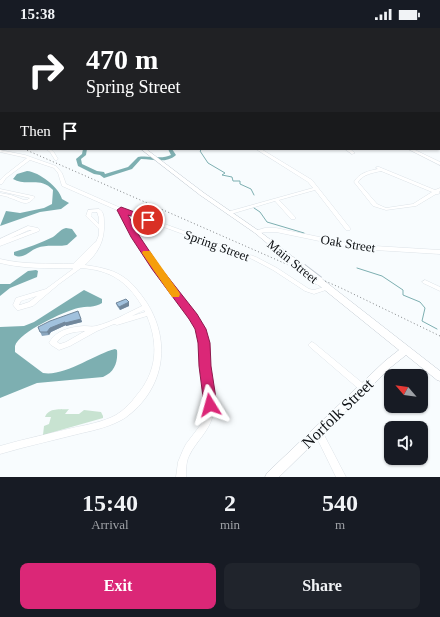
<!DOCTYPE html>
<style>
body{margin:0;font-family:Georgia,serif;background:#20242c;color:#f1f3f6;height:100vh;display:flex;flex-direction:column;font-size:15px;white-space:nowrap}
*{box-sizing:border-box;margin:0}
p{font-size:13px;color:#9ea1a6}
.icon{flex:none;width:22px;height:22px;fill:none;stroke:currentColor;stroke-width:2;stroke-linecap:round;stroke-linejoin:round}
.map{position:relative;height:449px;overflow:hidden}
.drawer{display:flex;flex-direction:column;background:#171b24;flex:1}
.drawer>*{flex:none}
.guide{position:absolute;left:0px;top:0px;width:440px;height:122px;box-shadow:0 1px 3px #0004;background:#202124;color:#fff;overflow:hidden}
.needle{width:26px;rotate:298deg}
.fabs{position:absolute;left:384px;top:341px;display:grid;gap:8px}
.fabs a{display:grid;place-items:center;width:44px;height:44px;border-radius:8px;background:#171b24;box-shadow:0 1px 3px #0004;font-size:20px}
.pin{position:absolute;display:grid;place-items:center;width:34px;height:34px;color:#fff;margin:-17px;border:2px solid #fff;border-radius:50%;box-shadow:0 1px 4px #0007}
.me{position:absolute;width:44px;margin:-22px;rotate:352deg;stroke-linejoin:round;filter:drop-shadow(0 0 3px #0008)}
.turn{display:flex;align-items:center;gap:14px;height:84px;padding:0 20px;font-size:18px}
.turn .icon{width:52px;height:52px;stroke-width:2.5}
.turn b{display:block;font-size:28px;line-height:34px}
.then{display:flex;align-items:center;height:38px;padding:0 20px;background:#0003;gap:8px;font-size:15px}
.eta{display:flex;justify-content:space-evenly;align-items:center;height:68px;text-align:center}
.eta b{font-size:24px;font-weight:700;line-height:28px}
.primary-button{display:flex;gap:8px;margin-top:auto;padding:8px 20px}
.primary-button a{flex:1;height:46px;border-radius:8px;background:#db2777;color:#fff;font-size:16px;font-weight:700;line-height:46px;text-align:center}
.primary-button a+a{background:#20242c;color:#f1f3f6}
.status{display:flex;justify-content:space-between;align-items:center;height:28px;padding:0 20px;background:#171b24;direction:ltr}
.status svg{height:11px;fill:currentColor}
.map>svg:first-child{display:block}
.green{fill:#c8e3d1}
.water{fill:#7dafb1}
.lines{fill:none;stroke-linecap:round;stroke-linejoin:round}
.stream{stroke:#7dafb1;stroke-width:1}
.river{fill:#7dafb1;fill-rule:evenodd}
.minor-casing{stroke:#c2cad2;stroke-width:0.5}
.major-casing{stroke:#c2cad2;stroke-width:1}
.minor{fill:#fff;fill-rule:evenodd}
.major{fill:#fff;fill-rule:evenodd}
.rail{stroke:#7f8285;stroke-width:1;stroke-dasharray:1 2.5;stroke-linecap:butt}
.major-bridge-casing{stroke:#c2cad2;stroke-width:10;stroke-linecap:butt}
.major-bridge{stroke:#fff;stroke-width:8}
.wall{fill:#8aa6be}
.shaded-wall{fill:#71879b}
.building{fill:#a1c1dd;stroke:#71879b}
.route{fill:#db2777;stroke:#8e194d}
.slow{fill:#f59e0b}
.labels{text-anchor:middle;stroke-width:4;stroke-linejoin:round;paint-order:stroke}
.street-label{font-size:13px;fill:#0e1114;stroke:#f8fcfe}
.near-street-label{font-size:16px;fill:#0e1114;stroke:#f8fcfe}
</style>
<div class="status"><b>15:38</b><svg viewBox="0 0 49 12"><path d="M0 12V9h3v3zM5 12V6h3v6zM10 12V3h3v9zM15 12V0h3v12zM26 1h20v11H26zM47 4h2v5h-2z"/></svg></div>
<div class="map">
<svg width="440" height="449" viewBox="0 0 440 449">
<rect width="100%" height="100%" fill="#f8fcfe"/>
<path class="green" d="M69 381 65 386H79L84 382 101 384 103 388V390L43 407 44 398 49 396 51 389H45C49 379 60 382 69 381Z"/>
<path class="water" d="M27 143C39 144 59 159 62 171L69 175 61 181 40 184 0 198 6 183 20 185 44 180 52 176 53 162C40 148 27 159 13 151L17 146Z
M66 200 72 201 77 208 67 217C57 219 47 216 37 220 29 223 23 232 14 227V224C27 220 41 215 53 209 58 206 59 202 66 200Z
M36 242 38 243 37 249 10 260 0 268V256H10L28 243Z
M84 262 102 271V275C95 280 86 278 78 280 65 283 19 304 15 318 15 318 15 323 15 324L43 345C64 349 95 326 115 321L117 322C118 334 115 344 103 349L37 355 0 370V299L24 298 34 294Z"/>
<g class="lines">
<path class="stream" d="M202 121 200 123 208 135 225 145 222 147 232 149 233 153H240V156L251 161 254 167
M254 180 260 184 267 194 304 205
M357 240 382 248 403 262V267L420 274 425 280 422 293 437 301"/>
<path class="river" d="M0 77H1V79H0Z
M83 121H87L86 127 81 131 82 136 97 143 104 144 105 146 128 139 138 129C149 127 161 132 171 127L168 121H172L176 127C166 136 154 131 141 131L132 141 104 150 100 147 94 146 78 138 76 131 82 126Z"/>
<g class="minor-casing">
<path id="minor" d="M0 117H1V120H0Z
M46 121C54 121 54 125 58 131L57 132H55L50 124Z
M256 121H261L312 152 350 200 351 201 350 202H346L315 162 279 172 295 189V191H291L275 173 231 186H227V184L313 160 308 154Z
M345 121H350L355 125 352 126Z
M408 121H413L440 134V137Z
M0 122 25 127 56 138 62 145 66 156 123 181 256 229 277 240 309 261 314 262 327 258 329 259 330 260 329 261 314 266 305 263 273 242 252 231 125 185C138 210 154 234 171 257 183 272 199 286 205 304 210 317 207 330 209 343 211 358 216 371 213 386 210 403 196 413 189 428 186 434 186 442 186 449H176L178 434 183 422 186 416 202 395 205 386 206 368 202 344 200 314 198 305 190 289 166 259 144 226 128 200 119 183 62 158 58 145 54 140 30 132 6 150 2 156H0V152L4 148 27 130 0 124Z
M377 139H379L435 162 440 160V163L439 164 440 165 438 166H436L416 178 386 182 373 178 354 154C359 145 368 143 378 141L376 140ZM381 143 432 164 413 176 386 180 377 176 358 154C363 146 373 145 381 143Z
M0 161 33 168 35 169C26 180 21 173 10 170 7 168 3 168 0 167V165L11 167 24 172H27L30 170 0 163Z
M99 181C104 184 104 189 104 195 105 213 98 225 85 237 98 239 111 241 122 248 133 255 140 265 147 275 172 315 164 362 125 390 112 398 96 402 82 405 55 412 27 418 0 426V418C24 411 48 406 72 400 86 397 103 394 116 387 124 382 131 375 136 368 157 344 159 317 147 288L117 297 114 296 97 303 70 318 59 322 51 317 49 315C56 302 70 299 84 298 88 298 92 299 96 298 112 294 127 285 142 278 127 253 110 242 81 240L59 256 33 278 19 282H17L13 277 16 270 46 261 73 241 72 240C47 240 24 241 0 235V231C26 237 48 235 73 236L94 215 96 214 99 207V201L86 188 88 182ZM92 184H97L99 190V196L91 188ZM37 268 29 274 20 277H19L21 273ZM144 282 145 284 132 288ZM84 303H85L66 314 60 316 57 314C63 305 74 304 84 303Z
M28 198 38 200 40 202 39 203 0 218V211ZM29 202H32L9 211Z
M265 200H276L358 217 440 222V226L358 221 276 204H265L257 206 254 204 255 203Z
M425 252 440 259V263L423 255 422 254Z
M312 314 314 315 366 358 367 360 366 362 363 363 360 362 310 319 308 317 310 315Z
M318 400 321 401 346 449H336L314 404 315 401Z"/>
</g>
<g class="major-casing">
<path id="major" d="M439 65H440V67H439Z
M0 79H1V83H0Z
M141 121H146L204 165 259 203 305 238 306 240 305 242H299L255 205 200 167Z
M316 251H322L440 343V353L437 352 406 327 391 339 279 449H265L267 445 385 333 399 322 316 255 315 253Z"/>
</g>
<use href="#minor" class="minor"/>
<use href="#major" class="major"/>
<path class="rail" d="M0 67 1 65
M24 121 341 260 440 308"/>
<g class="major-bridge-casing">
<path id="major-bridge" d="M302 240 319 253"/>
</g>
<use href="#major-bridge" class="major-bridge"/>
</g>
<path class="wall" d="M0 87H1V105H0Z
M129 274V278L120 282 117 278 116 275Z
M81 291 82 294 66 298V297L51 304 49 307 42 308 38 299Z"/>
<path class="shaded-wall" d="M129 274V278L120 282 119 279Z
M81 291 82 294 66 298 65 295Z
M65 294 66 297 51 304 49 307 47 304 50 300Z"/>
<path class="building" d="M0 87H1V98H0Z
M126 271 129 274 119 279 116 275Z
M78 283 81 291 65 295V294L50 300 47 304H40L38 299 50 293Z"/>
<linearGradient id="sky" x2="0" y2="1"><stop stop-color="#7db2d2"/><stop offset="0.51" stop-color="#fcfeff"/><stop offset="1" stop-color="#fcfeff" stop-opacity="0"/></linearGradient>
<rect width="440" height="128" fill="url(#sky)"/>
<path class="route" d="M121 179 151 190 153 192 148 194 128 187 140 209 160 239 197 286 206 301 210 315 211 338 217 377 215 381 210 383 206 381 204 377 199 338 198 315 195 301 189 291 152 241 131 209 117 182Z"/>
<path class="slow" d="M143 223H150L179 264 180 266 179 269H172L142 225Z"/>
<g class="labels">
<g class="street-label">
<text transform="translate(348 215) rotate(9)" y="5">Oak Street</text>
<text transform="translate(217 217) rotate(20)" y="5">Spring Street</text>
<text transform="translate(293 233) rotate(39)" y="5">Main Street</text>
</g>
<g class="near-street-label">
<text transform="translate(337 385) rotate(-44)" y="6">Norfolk Street</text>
</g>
</g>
</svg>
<div class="fabs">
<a><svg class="needle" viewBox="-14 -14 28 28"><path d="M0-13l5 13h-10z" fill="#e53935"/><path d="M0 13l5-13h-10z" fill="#9ea1a6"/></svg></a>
<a><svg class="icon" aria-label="sound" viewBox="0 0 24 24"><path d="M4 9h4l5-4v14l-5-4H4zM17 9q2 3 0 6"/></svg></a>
</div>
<div class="pin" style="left:148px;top:192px;background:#d93025"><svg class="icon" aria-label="arrive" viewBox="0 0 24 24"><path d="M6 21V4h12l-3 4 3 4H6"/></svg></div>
<svg class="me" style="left:210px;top:377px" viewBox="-20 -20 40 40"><path d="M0-17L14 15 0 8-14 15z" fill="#db2777" stroke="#fff" stroke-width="4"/></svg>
<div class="guide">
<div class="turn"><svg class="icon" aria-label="right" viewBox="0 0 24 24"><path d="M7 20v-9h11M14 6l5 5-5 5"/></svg><div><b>470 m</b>Spring Street</div></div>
<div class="then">Then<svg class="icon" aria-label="arrive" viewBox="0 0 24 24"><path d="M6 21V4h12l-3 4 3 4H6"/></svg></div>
</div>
</div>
<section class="drawer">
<div class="eta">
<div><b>15:40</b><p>Arrival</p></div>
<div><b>2</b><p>min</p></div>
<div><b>540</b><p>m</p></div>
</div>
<div class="primary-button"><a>Exit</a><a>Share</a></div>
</section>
